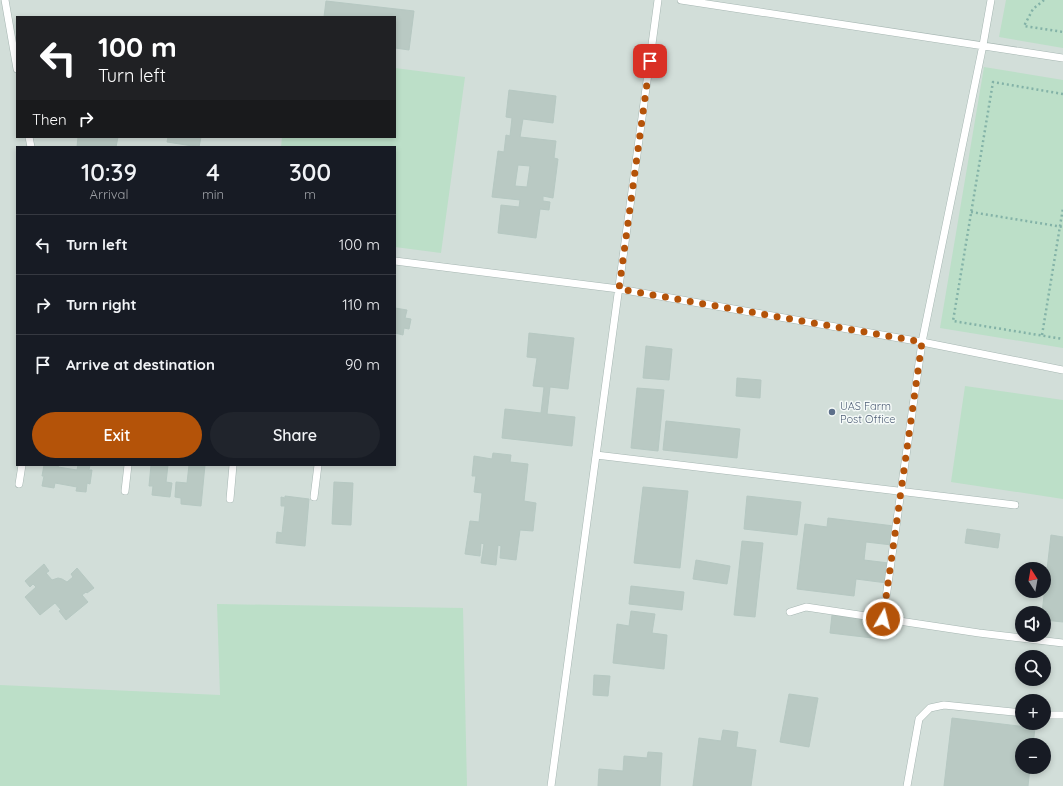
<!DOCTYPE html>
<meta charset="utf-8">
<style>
body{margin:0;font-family:Quicksand,sans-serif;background:#20242c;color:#f1f3f6;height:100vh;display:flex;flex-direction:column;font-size:15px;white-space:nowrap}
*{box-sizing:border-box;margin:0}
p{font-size:13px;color:#9ea1a6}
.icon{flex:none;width:22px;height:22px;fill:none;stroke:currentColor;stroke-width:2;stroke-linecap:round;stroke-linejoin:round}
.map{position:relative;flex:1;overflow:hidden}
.side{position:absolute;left:16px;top:146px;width:380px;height:320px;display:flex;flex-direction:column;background:#171b24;border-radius:0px;box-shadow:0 2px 6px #0003}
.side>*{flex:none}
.hud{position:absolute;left:16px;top:16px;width:380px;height:122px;border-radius:0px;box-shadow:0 2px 6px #0003;background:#202124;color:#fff;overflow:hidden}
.needle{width:26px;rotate:349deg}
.controls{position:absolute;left:1015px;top:562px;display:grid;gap:8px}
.controls a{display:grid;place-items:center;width:36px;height:36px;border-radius:50%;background:#171b24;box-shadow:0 2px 6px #0003;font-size:20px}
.pin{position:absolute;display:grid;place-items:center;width:34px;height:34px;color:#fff;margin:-17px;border-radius:8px;box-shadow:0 2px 6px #0006}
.me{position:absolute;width:44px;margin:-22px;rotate:8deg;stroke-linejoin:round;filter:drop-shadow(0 0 3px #0008)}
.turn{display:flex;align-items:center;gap:14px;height:84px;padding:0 16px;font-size:18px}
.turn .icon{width:52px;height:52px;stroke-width:2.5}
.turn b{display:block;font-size:28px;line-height:34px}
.then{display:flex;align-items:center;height:38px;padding:0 16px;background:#0003;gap:8px;font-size:15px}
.eta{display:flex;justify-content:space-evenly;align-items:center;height:68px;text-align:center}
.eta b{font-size:24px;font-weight:600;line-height:28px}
.primary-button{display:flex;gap:8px;margin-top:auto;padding:8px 16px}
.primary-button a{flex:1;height:46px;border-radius:24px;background:#b45309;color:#fff;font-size:16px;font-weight:600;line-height:46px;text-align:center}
.primary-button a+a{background:#20242c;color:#f1f3f6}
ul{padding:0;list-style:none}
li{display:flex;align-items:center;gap:12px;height:60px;padding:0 16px;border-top:1px solid #363941}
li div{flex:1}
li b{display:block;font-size:15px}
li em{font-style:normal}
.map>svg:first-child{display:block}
.built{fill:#d2ded9;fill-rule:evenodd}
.green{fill:#bcdfc8}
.building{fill:#b9c9c3;stroke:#b6c8c2;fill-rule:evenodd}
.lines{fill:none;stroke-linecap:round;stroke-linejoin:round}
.lane-casing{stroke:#a6b6b2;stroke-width:8}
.path{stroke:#83b2a7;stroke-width:2.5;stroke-dasharray:2 3;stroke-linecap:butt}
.lane{stroke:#fff;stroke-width:7}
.route{stroke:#b45309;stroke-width:7;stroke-dasharray:0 12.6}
.service-dot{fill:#5c6f8a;stroke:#f5faf8;stroke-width:1.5}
.labels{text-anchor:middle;stroke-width:3;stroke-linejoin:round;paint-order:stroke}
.service-label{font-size:11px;fill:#4e5e75;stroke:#f5faf8;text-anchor:start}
</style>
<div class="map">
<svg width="1063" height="786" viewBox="0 0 1063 786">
<rect width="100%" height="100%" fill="#e4eeea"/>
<path class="built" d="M0 0H1063V786H0ZM17 17H395V137H17ZM17 147H395V465H17ZM1022 569H1044V591H1022ZM1022 613H1044V635H1022ZM1022 657H1044V679H1022ZM1022 701H1044V723H1022ZM1022 745H1044V767H1022Z"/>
<path class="green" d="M1006 0H1063V48L999 37Z
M984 67 1063 80V348L940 328Z
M395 68 465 77 441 253 395 247V147H281L282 137H395Z
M965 386 1063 400V499L951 482Z
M217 604 463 608 467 786H0V685L220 695Z"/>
<path class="building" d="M326 1 414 11 409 50 395 48V17H324Z
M509 90 556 96 553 123 523 119 520 137 556 141 554 158 558 159 553 198 543 196V201L550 202 549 210 540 209 536 238 498 233 501 205 519 207 520 200 492 197 498 151 504 152 506 135 510 136 512 118 506 117ZM518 165 530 166 527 187 515 186Z
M78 137H118L116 147H77Z
M168 137H201L199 147 167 142Z
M395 308 407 310 405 318 411 319 409 329 404 328 403 335 395 333Z
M529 333 574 338 568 389 550 387 547 414 575 417 572 446 502 438 505 409 541 413 544 387 533 386 537 358 527 357Z
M646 346 672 349 669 380 643 378Z
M737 378 761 380 760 398 736 396Z
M637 388 664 390 658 451 631 448Z
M666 421 740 429 737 458 663 450Z
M493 453 511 455 510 462 528 464 524 501 536 503 533 531 520 530 516 560 500 558 501 546 498 545 496 565 481 563 484 544 481 543 480 556 465 554 470 521 479 522 482 493 474 492 476 476H472L474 456 492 459Z
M44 465H59L58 467 77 470 78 465H90L89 470H92L90 484 87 483 86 492 76 491 77 487 55 483 54 488 42 486 44 476H42Z
M151 465H168L166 482 172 483 170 497 152 495 153 486H149Z
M189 465H205L201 506 181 504V498L175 497 176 482 187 483Z
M334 482 353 483 351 525 332 524Z
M643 487 688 491 680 568 634 563Z
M285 496 309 499 305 546 276 543 277 532 282 533 285 506H281V497L285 498Z
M747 496 801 502 797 535 744 529Z
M828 518 894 526 892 545 866 542 864 560 889 563 887 583 856 579 854 596 797 589 805 524 827 527Z
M967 529 1000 534 998 548 965 543Z
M1051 535 1063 537V622L1044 620V613H1042Z
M742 541 763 543 755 617 734 615Z
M696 560 730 566 727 584 693 579Z
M44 564 49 571 46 573 52 580 58 578 62 579 67 582 73 577 71 574 77 568 94 588 87 593 86 592 82 595 88 602 66 620 59 611 61 610 55 603 40 615 25 597 36 587 33 584 30 587 25 581Z
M631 586 684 592 682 610 629 604Z
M631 611 655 614 652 633 667 635 664 669 613 663 617 624 629 626Z
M832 615 883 621 881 639 830 633Z
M594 675 610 676 608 696 593 695Z
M789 694 818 698 809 747 780 742Z
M952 718 1035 728 1033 745H1022V767H1030L1028 786H944Z
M723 730 738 732 736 747 756 750 751 786H693L699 738 721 741Z
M648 752 662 753 660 786H598L599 769 623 771 624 756 647 758Z"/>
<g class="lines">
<g class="lane-casing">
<path id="lane" d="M5 0 17 69
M681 0 1063 58
M29 137 31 147
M395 261 619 289 922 342 1063 370
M596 455 1015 505
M19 484 22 465
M125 491 128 465
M314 497 318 465
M230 499 233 465
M790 612 806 607 979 633 1063 643
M883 619 922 342 983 45 991 0
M1044 715H1063
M551 786 658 0
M907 786 919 719 930 708 944 705 1022 713"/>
</g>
<path class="path" d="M1044 0 1033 9 1024 26 1063 32
M1063 94 993 82 953 321 1063 339
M971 212 1063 227
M1042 335 1063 208"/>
<use href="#lane" class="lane"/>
</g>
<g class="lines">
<path class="route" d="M650 61 619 289 922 342 883 619"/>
</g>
<circle class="service-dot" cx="832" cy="412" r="4"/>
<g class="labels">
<g class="service-label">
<text x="840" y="410">UAS Farm<tspan x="840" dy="13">Post Office</tspan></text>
</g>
</g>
</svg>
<div class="controls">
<a><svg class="needle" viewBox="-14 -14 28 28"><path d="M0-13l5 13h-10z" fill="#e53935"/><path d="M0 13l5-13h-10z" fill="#9ea1a6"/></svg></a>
<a><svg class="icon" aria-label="sound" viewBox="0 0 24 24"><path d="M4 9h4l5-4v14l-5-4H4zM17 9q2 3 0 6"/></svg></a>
<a><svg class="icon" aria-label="search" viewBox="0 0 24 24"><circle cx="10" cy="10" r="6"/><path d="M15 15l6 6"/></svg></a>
<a>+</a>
<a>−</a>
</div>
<div class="pin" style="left:650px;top:61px;background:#d93025"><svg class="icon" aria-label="arrive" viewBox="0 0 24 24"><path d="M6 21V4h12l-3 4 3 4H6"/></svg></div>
<svg class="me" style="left:883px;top:619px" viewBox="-20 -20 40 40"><circle r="17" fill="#b45309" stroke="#fff" stroke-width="3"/><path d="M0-11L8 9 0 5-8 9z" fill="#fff"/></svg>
<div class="hud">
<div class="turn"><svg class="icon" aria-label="left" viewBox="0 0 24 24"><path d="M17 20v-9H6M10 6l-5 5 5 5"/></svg><div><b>100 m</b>Turn left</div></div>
<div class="then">Then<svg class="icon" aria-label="right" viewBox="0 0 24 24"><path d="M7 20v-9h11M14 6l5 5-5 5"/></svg></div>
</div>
<section class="side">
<div class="eta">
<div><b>10:39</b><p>Arrival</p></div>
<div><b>4</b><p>min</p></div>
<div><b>300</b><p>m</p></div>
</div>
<ul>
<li><svg class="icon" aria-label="left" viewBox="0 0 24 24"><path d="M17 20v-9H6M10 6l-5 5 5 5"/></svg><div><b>Turn left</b></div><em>100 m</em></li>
<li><svg class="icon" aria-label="right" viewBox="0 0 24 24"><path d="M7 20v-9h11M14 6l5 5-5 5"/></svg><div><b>Turn right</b></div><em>110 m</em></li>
<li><svg class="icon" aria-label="arrive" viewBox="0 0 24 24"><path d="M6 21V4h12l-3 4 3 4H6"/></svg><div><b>Arrive at destination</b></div><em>90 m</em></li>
</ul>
<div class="primary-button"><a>Exit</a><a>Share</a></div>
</section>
</div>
